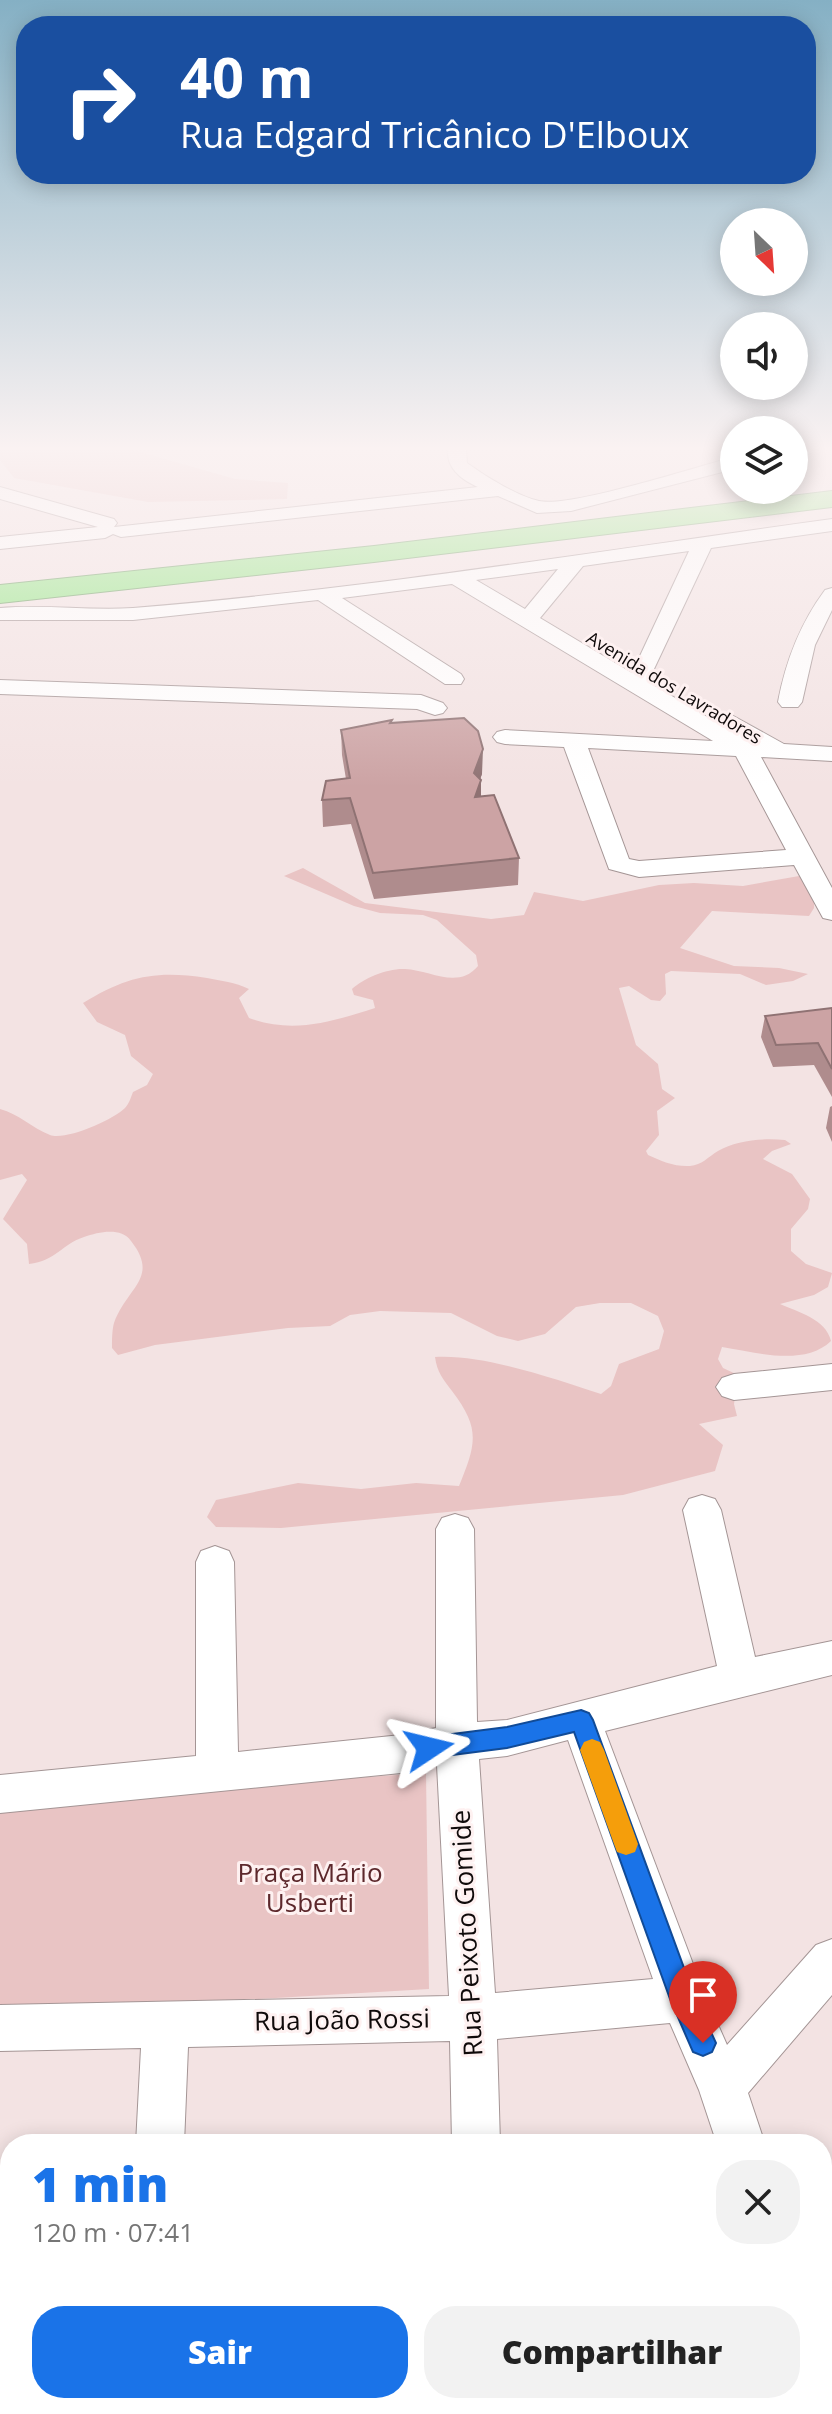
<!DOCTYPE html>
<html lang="pt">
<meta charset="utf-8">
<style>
body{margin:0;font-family:"Open Sans",sans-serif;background:#f2f2f2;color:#222;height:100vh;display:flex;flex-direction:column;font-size:30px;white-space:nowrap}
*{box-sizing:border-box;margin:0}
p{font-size:26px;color:#767676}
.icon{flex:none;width:44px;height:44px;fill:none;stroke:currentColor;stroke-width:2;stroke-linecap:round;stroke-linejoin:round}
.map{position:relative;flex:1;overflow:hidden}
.drawer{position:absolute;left:0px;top:2134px;width:832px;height:280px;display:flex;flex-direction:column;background:#fff;border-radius:32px 32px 0 0;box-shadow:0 4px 20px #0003}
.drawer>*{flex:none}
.top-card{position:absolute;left:16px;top:16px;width:800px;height:168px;border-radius:32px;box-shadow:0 4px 20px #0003;background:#1a4fa0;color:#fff;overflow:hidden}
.needle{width:52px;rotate:155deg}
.controls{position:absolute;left:720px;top:208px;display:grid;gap:16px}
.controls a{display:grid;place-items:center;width:88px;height:88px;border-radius:50%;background:#fff;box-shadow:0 4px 20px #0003;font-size:40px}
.pin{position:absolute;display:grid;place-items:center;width:68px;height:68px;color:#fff;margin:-82px -34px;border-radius:50% 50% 50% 0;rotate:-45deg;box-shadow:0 0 8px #0007}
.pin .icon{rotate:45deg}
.me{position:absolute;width:88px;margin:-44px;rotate:80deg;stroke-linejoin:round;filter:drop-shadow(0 0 6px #0008)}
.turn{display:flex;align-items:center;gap:28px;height:168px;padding:0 32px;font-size:36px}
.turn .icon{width:104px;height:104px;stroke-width:2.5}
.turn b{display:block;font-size:56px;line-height:68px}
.round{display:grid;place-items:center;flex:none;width:84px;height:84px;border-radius:32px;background:#f2f2f2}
.headline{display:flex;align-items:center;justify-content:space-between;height:136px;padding:0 32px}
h1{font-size:48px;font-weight:800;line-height:60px;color:#1a73e8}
.action{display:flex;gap:16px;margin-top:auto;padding:16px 32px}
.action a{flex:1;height:92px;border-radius:32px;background:#1a73e8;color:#fff;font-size:32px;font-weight:800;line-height:92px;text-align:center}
.action a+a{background:#f2f2f2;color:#222}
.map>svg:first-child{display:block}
.green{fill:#e9c4c4}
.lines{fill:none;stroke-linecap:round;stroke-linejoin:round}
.minor-casing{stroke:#a49595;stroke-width:2}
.highway-casing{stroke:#629a57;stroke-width:2}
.minor{fill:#fff;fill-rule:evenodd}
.highway{fill:#8fe780;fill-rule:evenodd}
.wall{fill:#af8c8d}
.shaded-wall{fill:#8f7273}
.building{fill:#cca3a4;stroke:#8f7273;stroke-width:2}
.route{fill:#1a73e8;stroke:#114b97;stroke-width:2}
.slow{fill:#f59e0b}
.labels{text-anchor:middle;stroke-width:6;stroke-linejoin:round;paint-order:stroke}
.far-street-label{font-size:18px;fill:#0f0a0a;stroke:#fef1f1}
.near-park-label{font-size:26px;fill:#5d282c;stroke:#fef1f1}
.near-street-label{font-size:26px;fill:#0f0a0a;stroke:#fef1f1}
</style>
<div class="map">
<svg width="832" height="2414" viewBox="0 0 832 2414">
<rect width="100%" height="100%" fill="#f3e3e3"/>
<path class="green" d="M0 449H130L235 479 288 483 287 499 148 502 14 478 0 460Z
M303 868 365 903 491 919 524 915 534 892 583 901 659 885 694 883 743 886 799 876 814 892V908L809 916 712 911 680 948 734 966 779 968 808 974 793 981 766 985 740 974 671 971 665 974 666 994 660 1001 651 1000 629 986 619 988 636 1045 658 1064 662 1089 675 1098 657 1111 659 1135 646 1151 648 1155C661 1161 675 1167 690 1166 702 1165 708 1157 718 1151 736 1140 764 1138 785 1140L791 1144 772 1151 763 1159 792 1174 810 1199 808 1209 791 1229V1251L806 1264 832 1273 828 1287 814 1295 780 1304C798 1312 826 1319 831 1341 804 1367 755 1352 722 1347L718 1359 723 1368 738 1375 734 1404 737 1416 699 1424 723 1445 715 1471 623 1495 281 1528 216 1527 207 1517 216 1500 298 1483 361 1489 416 1483 459 1486C476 1444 481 1429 452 1391 443 1379 437 1372 435 1357 484 1354 555 1379 601 1394L611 1386 619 1364 659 1349 664 1331 658 1316 631 1303H600L576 1307 545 1334 518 1341 497 1336 451 1313 380 1311 350 1315 330 1326 288 1328 155 1345 118 1355 112 1348C112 1340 112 1330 114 1323 127 1287 160 1278 131 1241 121 1227 99 1232 84 1237 62 1244 56 1261 29 1264L27 1244 3 1219 27 1180 22 1174 0 1180V1109C19 1114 32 1128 50 1135 65 1141 113 1120 125 1108 129 1104 131 1097 133 1092L147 1085 153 1074 131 1056 125 1035 97 1022 83 1003C127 976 156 970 207 978 221 981 235 982 249 989L239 998 249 1018C293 1034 331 1022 375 1008L373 1000 354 995 352 989C364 978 388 968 405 969 430 970 458 990 478 966L476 955 437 920 423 915 380 913 354 906 284 876Z
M426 1773 429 1989 0 2014V1802Z"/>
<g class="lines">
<g class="minor-casing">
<path id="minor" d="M448 449H466L467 463C485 476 517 496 539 501 570 508 696 467 734 457V469L571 511 537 513 498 496 121 537 113 534 105 538 0 549V537L98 527 0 499V487L114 519 117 523 114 527 478 487C462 480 446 468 448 449Z
M794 449H813L811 453 794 457Z
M832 519V531L711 548 654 669 655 686 719 724 716 720 720 715 728 713 784 744 832 747V761L761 757 832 888V920L823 918 794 865 639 877 609 869 564 747 505 744 497 742 493 737 497 732 505 730 713 741 452 584 342 598 461 674 464 679 461 684H445L318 600 133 620H0V608C45 604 89 611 133 608 367 589 600 551 832 519ZM689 551 632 673 540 618 583 566ZM558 569 525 609 476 580 483 579ZM588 748 736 756 786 850 639 861 629 859Z
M832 588V610L815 645 802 702 798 707H782L778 702C786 660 800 624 825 590Z
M0 680 421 695 443 703 447 708 443 713 435 715 417 709 0 694Z
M832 1364V1390L734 1400 722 1396 716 1387 722 1378 734 1374Z
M702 1495 715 1499 721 1510 755 1657 832 1641V1675L605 1731 704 1993 727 2045 816 1945 832 1939V1995L748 2093 765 2144H717L699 2090 670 2023 497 2039 500 2144H452L450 2041 188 2047 184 2144H136L141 2048 0 2051V2005L449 1996 437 1765 401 1773 0 1813V1775L196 1756V1562L201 1551 215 1546 229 1551 234 1562 238 1752 401 1735 436 1728V1529L442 1518 455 1514 468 1518 474 1529 477 1722 507 1720 717 1666 683 1510 689 1499ZM568 1740 653 1979 495 1993 479 1759 507 1756Z
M822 2365 832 2369V2414H803L800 2404H822Z
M121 2404H175V2414H121Z
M456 2404H510V2414H456Z"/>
</g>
<g class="highway-casing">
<path id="highway" d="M832 491V507L374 562 0 603V585L374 546Z"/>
</g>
<use href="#minor" class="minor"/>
<use href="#highway" class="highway"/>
</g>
<path class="wall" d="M392 723 482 774 480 779 481 796 519 858 518 885 374 899 351 824 323 827 322 800 346 779 342 755 341 730Z
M832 1008V1097L814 1065 773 1067 761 1037 765 1016Z
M832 1106V1142L826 1128 830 1107Z"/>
<path class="shaded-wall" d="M483 749 482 774 473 799 474 773Z
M481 780V806L475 797Z"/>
<path class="building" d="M464 718 478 731 483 749 474 773 481 780 475 797 494 795 519 858 373 873 350 798 322 800 326 781 350 778 341 730 392 720 390 723Z
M832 1008V1069L818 1043 776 1045 765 1016Z"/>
<linearGradient id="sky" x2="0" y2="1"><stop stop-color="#85b0c4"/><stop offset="0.57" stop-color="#faf2f2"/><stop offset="1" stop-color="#faf2f2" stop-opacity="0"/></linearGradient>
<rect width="832" height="787" fill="url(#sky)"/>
<path class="route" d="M581 1710 589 1713 593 1720 694 1995 716 2043 712 2052 703 2056 693 2052 670 1999 574 1732 507 1748 429 1758 421 1755 417 1748 421 1740 429 1737 507 1727Z"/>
<path class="slow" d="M592 1739 600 1742 604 1750 638 1844 635 1852 626 1855 617 1852 614 1844 580 1750 584 1742Z"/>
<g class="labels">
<g class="far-street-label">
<text transform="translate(674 688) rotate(31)" y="6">Avenida dos Lavradores</text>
</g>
<g class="near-park-label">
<text x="310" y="1882">Praça Mário<tspan x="310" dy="30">Usberti</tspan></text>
</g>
<g class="near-street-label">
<text transform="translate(467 1933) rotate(-93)" y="9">Rua Peixoto Gomide</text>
<text transform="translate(342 2020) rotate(-1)" y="9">Rua João Rossi</text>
</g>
</g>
</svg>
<div class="controls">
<a><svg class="needle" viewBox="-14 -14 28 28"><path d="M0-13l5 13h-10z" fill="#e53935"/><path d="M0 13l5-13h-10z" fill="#767676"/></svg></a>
<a><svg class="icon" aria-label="sound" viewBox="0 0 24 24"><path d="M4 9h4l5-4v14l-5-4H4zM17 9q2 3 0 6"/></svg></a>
<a><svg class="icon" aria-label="layers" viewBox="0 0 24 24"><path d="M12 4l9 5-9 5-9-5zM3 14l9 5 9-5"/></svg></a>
</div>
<div class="pin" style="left:703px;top:2043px;background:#d93025"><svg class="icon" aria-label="arrive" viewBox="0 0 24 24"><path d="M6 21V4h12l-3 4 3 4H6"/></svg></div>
<svg class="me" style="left:429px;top:1748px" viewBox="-20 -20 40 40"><path d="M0-17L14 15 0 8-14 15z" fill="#1a73e8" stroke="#fff" stroke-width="4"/></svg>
<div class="top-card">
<div class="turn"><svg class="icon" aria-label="right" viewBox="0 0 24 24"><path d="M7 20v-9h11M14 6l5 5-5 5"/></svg><div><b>40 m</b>Rua Edgard Tricânico D'Elboux</div></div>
</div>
<section class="drawer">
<div class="headline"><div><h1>1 min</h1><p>120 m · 07:41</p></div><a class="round"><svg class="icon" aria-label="close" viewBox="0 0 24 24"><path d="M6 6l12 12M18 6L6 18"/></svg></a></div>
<div class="action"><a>Sair</a><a>Compartilhar</a></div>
</section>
</div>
